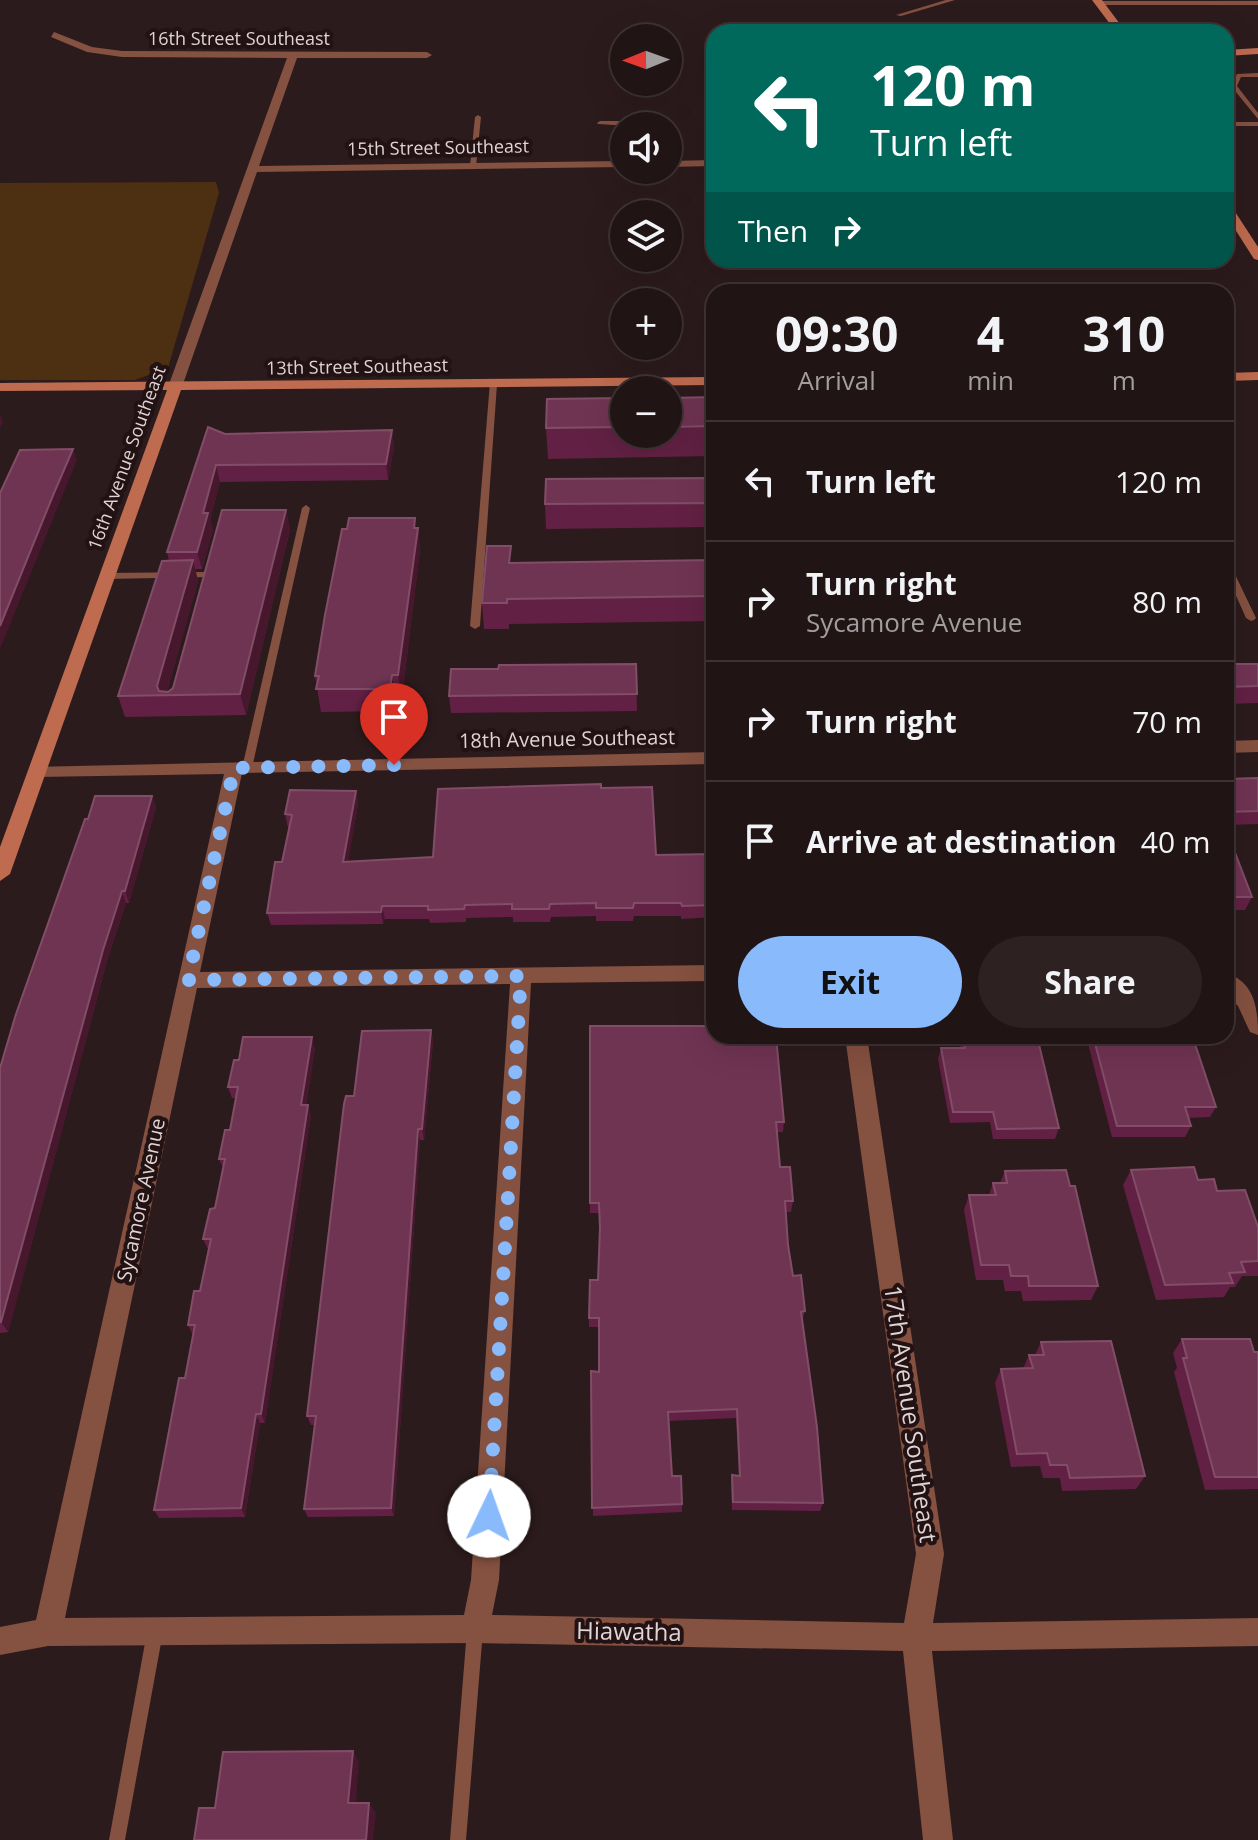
<!DOCTYPE html>
<meta charset="utf-8">
<style>
body{margin:0;font-family:"Open Sans",sans-serif;background:#2d2122;color:#f1f3f6;height:100vh;display:flex;flex-direction:column;font-size:30px;white-space:nowrap}
*{box-sizing:border-box;margin:0}
p{font-size:26px;color:#a29ea0}
.icon{flex:none;width:44px;height:44px;fill:none;stroke:currentColor;stroke-width:2;stroke-linecap:round;stroke-linejoin:round}
.map{position:relative;flex:1;overflow:hidden}
.drawer{position:absolute;left:706px;top:284px;width:528px;height:760px;display:flex;flex-direction:column;background:#211415;border-radius:24px;box-shadow:0 8px 32px #0002,0 0 0 2px #3e3334}
.drawer>*{flex:none}
.banner{position:absolute;left:706px;top:24px;width:528px;height:244px;border-radius:24px;box-shadow:0 8px 32px #0002,0 0 0 2px #3e3334;background:#00695c;color:#fff;overflow:hidden}
.needle{width:52px;rotate:269deg}
.tools{position:absolute;left:610px;top:24px;display:grid;gap:16px}
.tools a{display:grid;place-items:center;width:72px;height:72px;border-radius:50%;background:#211415;box-shadow:0 8px 32px #0002,0 0 0 2px #3e3334;font-size:40px}
.pin{position:absolute;display:grid;place-items:center;width:68px;height:68px;color:#fff;margin:-82px -34px;border-radius:50% 50% 50% 0;rotate:-45deg;box-shadow:0 0 8px #0007}
.pin .icon{rotate:45deg}
.me{position:absolute;width:88px;margin:-44px;rotate:3deg;stroke-linejoin:round;filter:drop-shadow(0 0 6px #0008)}
.turn{display:flex;align-items:center;gap:28px;height:168px;padding:0 32px;font-size:36px}
.turn .icon{width:104px;height:104px;stroke-width:2.5}
.turn b{display:block;font-size:56px;line-height:68px}
.then{display:flex;align-items:center;height:76px;padding:0 32px;background:#0003;gap:16px;font-size:30px}
.eta{display:flex;justify-content:space-evenly;align-items:center;height:136px;text-align:center}
.eta b{font-size:48px;font-weight:700;line-height:56px}
.button{display:flex;gap:16px;margin-top:auto;padding:16px 32px}
.button a{flex:1;height:92px;border-radius:48px;background:#88bafc;color:#111;font-size:32px;font-weight:700;line-height:92px;text-align:center}
.button a+a{background:#2d2122;color:#f1f3f6}
ul{padding:0;list-style:none}
li{display:flex;align-items:center;gap:24px;height:120px;padding:0 32px;border-top:2px solid #3e3334}
li div{flex:1}
li b{display:block;font-size:30px}
li em{font-style:normal}
.map>svg:first-child{display:block}
.green{fill:#4d3012}
.lines{fill:none;stroke-linecap:round;stroke-linejoin:round}
.lane{fill:#855140;fill-rule:evenodd}
.street{fill:#855140;fill-rule:evenodd}
.secondary{fill:#be6b4f;fill-rule:evenodd}
.wall{fill:#622144}
.shaded-wall{fill:#47172d}
.building{fill:#703453;stroke:#814d67;stroke-width:2}
.route{stroke:#88bafc;stroke-width:14;stroke-dasharray:0 25.2}
.labels{text-anchor:middle;stroke-width:8;stroke-linejoin:round;paint-order:stroke}
.far-street-label{font-size:18px;fill:#dfd3d3;stroke:#221213}
.street-label{font-size:20px;fill:#dfd3d3;stroke:#221213}
.near-street-label{font-size:24px;fill:#dfd3d3;stroke:#221213}
</style>
<div class="map">
<svg width="1258" height="1840" viewBox="0 0 1258 1840">
<rect width="100%" height="100%" fill="#2c1b1c"/>
<path class="green" d="M216 182 219 193 168 368 135 380H0V183Z"/>
<g class="lines">
<path class="lane" d="M946 0H955L901 16 896 15Z
M1258 1V5H1099L1096 3 1099 1Z
M1258 73V77H1241L1237 86 1258 113V119L1231 86 1237 74Z
M478 115 481 117 476 166 473 168 470 166 475 117Z
M600 121H626L630 126 598 124 597 123Z
M1226 122H1258V126H1226Z
M490 382 497 384 480 626 475 629 470 626Z
M306 505 310 508 252 768 247 771 242 768 302 508Z
M1226 561 1230 564 1256 618 1254 620 1251 621 1246 618 1226 573Z
M208 572 211 573V577L105 579 101 576 105 573Z
M475 1622 481 1624 483 1630 466 1840H450L467 1630 469 1624Z
M155 1624 161 1626 163 1632 125 1840H109L147 1632 149 1626Z"/>
<path class="street" d="M54 32 92 47 122 51 427 52 432 55 427 58H297L259 166 624 161V167L257 172 182 387 175 391 168 387 287 58 122 57 87 52 51 37Z
M714 160V166L668 167V161Z
M1258 740V752L1226 753V741Z
M714 752V764L242 773 200 972 714 965V981L531 983 499 1580 492 1615 904 1623 916 1554 845 1036H867L944 1554 933 1623 1258 1618V1646L932 1651 953 1840H923L903 1651 475 1643 48 1646 0 1655V1627L36 1620 224 774 37 777 31 775 28 771 31 767ZM510 984 471 1580 464 1615 65 1618 197 988Z
M1226 973C1255 982 1258 1009 1258 1035L1250 1032 1238 1006 1226 994Z"/>
<path class="secondary" d="M1092 0H1102L1126 32H1116Z
M1258 48V54L1226 56V50Z
M1226 203 1230 204 1258 247V260L1254 259 1226 215Z
M1258 372V380L1226 381V373Z
M714 377V385L181 390 10 874 0 881V847L167 390 0 391V383Z"/>
</g>
<path class="wall" d="M714 397V456L548 459 546 428 624 398V434H668V398Z
M392 430 394 447 388 480 220 482 210 520 213 530 202 569H195L198 581 167 692 173 688 286 510 290 530 246 715 125 717 118 696 169 561 167 552 225 434Z
M714 478V621L509 624V629H484L482 603 512 563 713 560 709 527 546 529 545 504Z
M416 528H418L420 550 402 697H395L393 711 321 712 315 676Z
M1226 662 1227 664H1258V703L1226 704Z
M636 664 637 711 451 713 449 696 498 669Z
M1258 778V824L1226 825V779Z
M601 788 656 855 714 854V917L681 919V916H634L633 921H596V916L551 917 550 922H513V917L466 918V922L430 923 429 919H385L383 924 271 925 267 913 282 862 289 828H288L285 814 356 791 358 804 348 861 433 857Z
M152 796 156 807 129 903H126L107 961 8 1332 0 1333V1068L88 819Z
M1226 829 1252 897 1245 910H1226Z
M590 1026 784 1122 783 1132H777L780 1167 793 1201 791 1212H786L788 1245 793 1276 805 1311 802 1321 823 1503 820 1511 732 1510 731 1484 732 1475 739 1476 736 1418 668 1421 672 1476 682 1504V1512L593 1516 591 1371 599 1372V1327H589V1318L598 1280 600 1231 599 1213H590Z
M431 1030 433 1041 424 1140H420L394 1516 308 1517 304 1509 315 1425H311L307 1416 354 1096Z
M961 1036H1037L1059 1128 1055 1139H993L990 1122 950 1123 938 1059 941 1048H960L959 1043Z
M1089 1036H1157L1159 1041 1216 1107 1210 1117 1188 1118 1191 1126 1185 1137H1112L1087 1040Z
M315 1048 306 1105 311 1115 265 1423H260L245 1517 159 1518 154 1510 185 1378 193 1335 188 1325 200 1291 208 1249 203 1239 215 1208 223 1168 219 1159 230 1130 236 1098H232L228 1087 239 1060Z
M1131 1170 1198 1180 1217 1191 1258 1227V1276H1242L1235 1287H1230L1224 1297 1156 1300 1123 1185Z
M1005 1171 1098 1286 1091 1300 1023 1301 1021 1291H1005L1003 1280H976L964 1210 969 1195H989L993 1183H1000Z
M1182 1339 1258 1352V1489L1205 1490 1174 1372 1177 1368 1173 1353Z
M1041 1342 1145 1476 1136 1489 1062 1491 1060 1478H1043L1040 1466 1011 1467 995 1383 1001 1369H1023L1029 1355H1035Z"/>
<path class="shaded-wall" d="M0 413 3 422 0 428Z
M392 430 394 447 388 480 386 464Z
M73 449 77 460 0 649V626Z
M216 465 220 482 210 520 213 530 202 569 197 552 203 513Z
M286 510 290 530 246 715 240 694Z
M415 518 417 534 418 528 420 550 402 697 398 675Z
M193 560 198 581 166 695H159L157 686Z
M392 675 395 697 393 711 390 689Z
M356 791 358 804 346 875 343 862Z
M152 796 156 807 129 903 125 891Z
M122 891 126 903 107 961 8 1332 1 1322 103 950Z
M382 906 385 919 383 924 381 912Z
M431 1030 433 1041 424 1140 422 1129Z
M312 1037 315 1048 304 1115 301 1105Z
M308 1105 311 1115 265 1423 261 1414Z
M418 1129 420 1140 394 1516 391 1508Z
M256 1414 260 1423 245 1517 241 1508Z
M353 1751 359 1762 355 1814 348 1803Z
M369 1803 376 1813 373 1840H366Z"/>
<path class="building" d="M714 397V426L668 427V398Z
M624 398V427L546 428 547 399Z
M208 427 225 434 392 430 386 464 216 465 203 513H208L197 552H167Z
M73 449 54 493 0 626V493L20 450Z
M714 478V532L710 503 545 504 546 479Z
M222 510H286L240 694 118 696 162 561 193 560 157 686 159 691 168 692 173 688Z
M349 518H415L414 528H418L398 675H392L390 689H316L319 676H315L325 615 342 529H347Z
M487 546H511L509 563 714 560V596L507 599V603H482Z
M1226 662 1227 664H1258V686L1226 687Z
M636 664 637 694 449 696 451 669H498L499 665Z
M1258 778V811L1226 812V779Z
M601 784V788L652 787 656 855 714 854V905L682 906 681 903H634L633 908H596V903L550 904 549 909H512V904L465 905 464 909 428 910V906H382L381 912 267 913 275 862H282L292 815 285 814 290 790 356 791 343 862 433 857 438 789Z
M95 796H152L125 891H122L103 950 1 1322H0V1068L16 1014 85 819H88Z
M1226 829 1252 897H1226Z
M590 1026H714V1036H776L784 1122H776L780 1167H790L793 1201H785L788 1245 793 1276 801 1275 805 1311 801 1312 817 1427 823 1503 733 1502 732 1475 740 1476 737 1409 668 1412 672 1476H681L682 1504 592 1508 591 1371 599 1372V1318H589L590 1280H598L600 1228 599 1203H590Z
M431 1030 422 1129H418L391 1508 304 1509 316 1416H307L344 1104 346 1096H354L362 1031Z
M963 1036H1037L1059 1128 997 1129 993 1112H953L941 1048H965Z
M1093 1036H1157L1159 1041H1194L1216 1107H1185L1191 1126H1117Z
M243 1037H312L301 1105H308L261 1414H256L241 1508 154 1510 179 1378H185L195 1325H188L194 1291H200L211 1239H203L210 1209 215 1208 225 1159H219L225 1130H230L238 1087H228L234 1060H239Z
M1194 1167 1198 1180 1214 1179 1217 1191 1245 1190 1258 1227V1261L1241 1262 1245 1272 1229 1273 1233 1283 1165 1285 1131 1170Z
M1066 1170 1070 1186H1075L1098 1286H1029L1028 1276H1011L1009 1265H981L969 1195H996L993 1183H1007L1005 1171Z
M1182 1339H1250L1254 1352H1258V1477H1215L1183 1358H1187Z
M1111 1341 1145 1476 1070 1478 1067 1465H1050L1047 1453 1017 1454 1001 1369 1033 1368 1029 1355H1044L1041 1342Z
M353 1751 348 1803H369L366 1840H194L199 1808H215L223 1752Z"/>
<g class="lines">
<path class="route" d="M394 765 234 768 188 980 521 976 489 1516"/>
</g>
<g class="labels">
<g class="far-street-label">
<text x="239" y="45">16th Street Southeast</text>
<text transform="translate(438 148) rotate(-1)" y="6">15th Street Southeast</text>
<text transform="translate(357 367) rotate(-1)" y="6">13th Street Southeast</text>
<text transform="translate(127 458) rotate(-70)" y="6">16th Avenue Southeast</text>
</g>
<g class="street-label">
<text transform="translate(567 739) rotate(-1)" y="7">18th Avenue Southeast</text>
<text transform="translate(141 1200) rotate(-78)" y="7">Sycamore Avenue</text>
</g>
<g class="near-street-label">
<text transform="translate(910 1414) rotate(82)" y="8">17th Avenue Southeast</text>
<text transform="translate(629 1632) rotate(1)" y="8">Hiawatha</text>
</g>
</g>
</svg>
<div class="tools">
<a><svg class="needle" viewBox="-14 -14 28 28"><path d="M0-13l5 13h-10z" fill="#e53935"/><path d="M0 13l5-13h-10z" fill="#a29ea0"/></svg></a>
<a><svg class="icon" aria-label="sound" viewBox="0 0 24 24"><path d="M4 9h4l5-4v14l-5-4H4zM17 9q2 3 0 6"/></svg></a>
<a><svg class="icon" aria-label="layers" viewBox="0 0 24 24"><path d="M12 4l9 5-9 5-9-5zM3 14l9 5 9-5"/></svg></a>
<a>+</a>
<a>−</a>
</div>
<div class="pin" style="left:394px;top:765px;background:#d93025"><svg class="icon" aria-label="arrive" viewBox="0 0 24 24"><path d="M6 21V4h12l-3 4 3 4H6"/></svg></div>
<svg class="me" style="left:489px;top:1516px" viewBox="-20 -20 40 40"><circle r="19" fill="#fff"/><path d="M0-13L10 11 0 6-10 11z" fill="#88bafc"/></svg>
<div class="banner">
<div class="turn"><svg class="icon" aria-label="left" viewBox="0 0 24 24"><path d="M17 20v-9H6M10 6l-5 5 5 5"/></svg><div><b>120 m</b>Turn left</div></div>
<div class="then">Then<svg class="icon" aria-label="right" viewBox="0 0 24 24"><path d="M7 20v-9h11M14 6l5 5-5 5"/></svg></div>
</div>
<section class="drawer">
<div class="eta">
<div><b>09:30</b><p>Arrival</p></div>
<div><b>4</b><p>min</p></div>
<div><b>310</b><p>m</p></div>
</div>
<ul>
<li><svg class="icon" aria-label="left" viewBox="0 0 24 24"><path d="M17 20v-9H6M10 6l-5 5 5 5"/></svg><div><b>Turn left</b></div><em>120 m</em></li>
<li><svg class="icon" aria-label="right" viewBox="0 0 24 24"><path d="M7 20v-9h11M14 6l5 5-5 5"/></svg><div><b>Turn right</b><p>Sycamore Avenue</p></div><em>80 m</em></li>
<li><svg class="icon" aria-label="right" viewBox="0 0 24 24"><path d="M7 20v-9h11M14 6l5 5-5 5"/></svg><div><b>Turn right</b></div><em>70 m</em></li>
<li><svg class="icon" aria-label="arrive" viewBox="0 0 24 24"><path d="M6 21V4h12l-3 4 3 4H6"/></svg><div><b>Arrive at destination</b></div><em>40 m</em></li>
</ul>
<div class="button"><a>Exit</a><a>Share</a></div>
</section>
</div>
